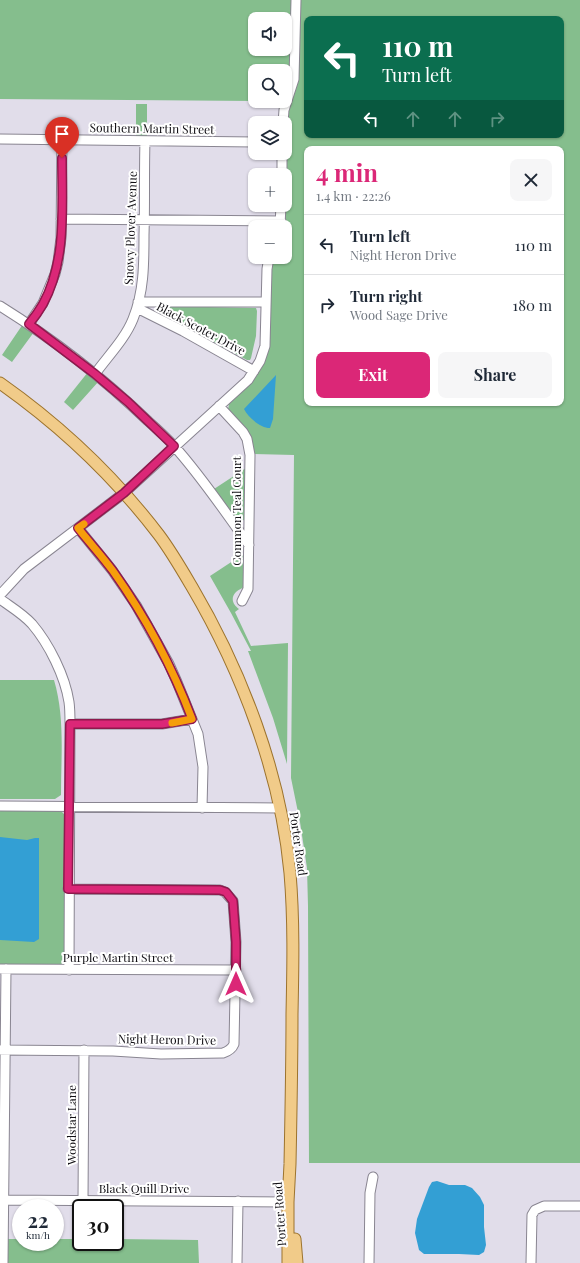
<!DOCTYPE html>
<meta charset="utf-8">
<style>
body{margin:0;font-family:"Playfair Display",serif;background:#f6f6f7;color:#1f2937;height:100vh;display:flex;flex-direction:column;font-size:15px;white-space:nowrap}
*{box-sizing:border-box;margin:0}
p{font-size:13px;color:#747a83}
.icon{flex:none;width:22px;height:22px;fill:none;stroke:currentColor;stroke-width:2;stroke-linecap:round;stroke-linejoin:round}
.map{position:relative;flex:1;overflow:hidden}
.details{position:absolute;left:304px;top:146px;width:260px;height:260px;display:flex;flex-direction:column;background:#fff;border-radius:8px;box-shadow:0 1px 3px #0004}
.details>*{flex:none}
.banner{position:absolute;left:304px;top:16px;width:260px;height:122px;border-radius:8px;box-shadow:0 1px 3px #0004;background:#0b6e4f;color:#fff;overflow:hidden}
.tools{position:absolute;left:248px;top:12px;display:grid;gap:8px}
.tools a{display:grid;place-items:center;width:44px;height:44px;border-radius:8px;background:#fff;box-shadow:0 1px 3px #0004;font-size:20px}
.speed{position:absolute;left:12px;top:1199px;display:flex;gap:8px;font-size:20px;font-weight:700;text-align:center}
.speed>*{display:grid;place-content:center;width:52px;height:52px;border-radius:50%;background:#fff;box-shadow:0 1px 3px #0004;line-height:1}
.speed small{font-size:10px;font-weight:400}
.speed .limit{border:2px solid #111;border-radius:6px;background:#fff;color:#111}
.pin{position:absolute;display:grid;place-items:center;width:34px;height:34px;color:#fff;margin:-41px -17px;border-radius:50% 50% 50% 0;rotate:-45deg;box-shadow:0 0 4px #0007}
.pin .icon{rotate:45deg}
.me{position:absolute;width:44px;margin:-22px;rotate:0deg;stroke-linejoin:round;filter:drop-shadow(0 0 3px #0008)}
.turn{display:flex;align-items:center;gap:14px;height:84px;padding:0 12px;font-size:18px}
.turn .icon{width:52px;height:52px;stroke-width:2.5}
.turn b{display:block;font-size:28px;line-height:34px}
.lanes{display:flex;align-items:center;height:38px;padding:0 12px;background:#0003;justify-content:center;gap:20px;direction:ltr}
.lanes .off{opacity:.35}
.round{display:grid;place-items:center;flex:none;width:42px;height:42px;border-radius:8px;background:#f6f6f7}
.summary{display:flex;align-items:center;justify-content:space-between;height:68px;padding:0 12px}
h1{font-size:24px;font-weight:700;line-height:30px;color:#db2777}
.primary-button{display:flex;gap:8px;margin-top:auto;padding:8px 12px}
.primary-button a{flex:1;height:46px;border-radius:8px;background:#db2777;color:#fff;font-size:16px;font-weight:700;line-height:46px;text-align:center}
.primary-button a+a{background:#f6f6f7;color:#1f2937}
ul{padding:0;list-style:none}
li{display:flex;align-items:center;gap:12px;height:60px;padding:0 12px;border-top:1px solid #e0e1e3}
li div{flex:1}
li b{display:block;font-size:15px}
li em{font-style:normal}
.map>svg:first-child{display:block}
.green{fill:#85be8d;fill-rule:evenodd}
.water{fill:#339fd4}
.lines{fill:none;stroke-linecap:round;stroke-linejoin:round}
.minor-casing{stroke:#898591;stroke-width:11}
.major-casing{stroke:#9c732d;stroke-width:13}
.minor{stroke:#fff;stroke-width:9}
.major{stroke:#f1cb89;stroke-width:11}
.route-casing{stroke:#8e194d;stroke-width:10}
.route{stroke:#db2777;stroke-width:7}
.slow{stroke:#f59e0b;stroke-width:7}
.labels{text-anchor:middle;stroke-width:4;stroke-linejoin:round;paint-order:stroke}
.street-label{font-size:12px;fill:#110f14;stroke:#fff}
</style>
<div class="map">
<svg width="580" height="1263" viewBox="0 0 580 1263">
<rect width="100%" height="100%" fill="#e1ddea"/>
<path class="green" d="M0 0H580V1163H309L308 906 307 868 300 822 291 778 294 455 254 454 228 410 229 404 248 386 257 374 270 290 272 257H285V227H283C288 175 285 123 285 71H255V101L0 99ZM255 19H285V49H255ZM307 19H561V135H307ZM307 149H561V403H307Z
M136 104H147V137H136Z
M161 306 256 308 257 311 256 336 251 358 250 360H247L160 313 158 311V308Z
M23 324 34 332 12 362 2 355Z
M88 372 99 381 73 410 64 402Z
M246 468 245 519C242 522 239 522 236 520L214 489Z
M245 553V586C242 589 239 589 236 592 230 598 233 605 239 609L235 612 251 646 288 643 287 764 273 718 248 651H251L231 613 210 576Z
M0 680H54C65 717 61 756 61 795L55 799H0Z
M0 810 59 811 62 812 65 815 64 960 62 965 0 966Z
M7 1239H21V1242H55V1239H81V1242H115V1239L198 1240 199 1263H6Z"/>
<path class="water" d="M276 375 273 419 270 428C260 428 248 417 244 409Z
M0 837 27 840 35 838H39V939L34 942 0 940Z
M437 1181 449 1185H465L472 1188 480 1197 484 1205V1227L486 1245 484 1252 479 1255 459 1254H424L419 1250 415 1233 417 1219 429 1187 432 1182Z"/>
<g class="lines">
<g class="minor-casing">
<path id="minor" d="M283 123 284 110 294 79 296 0
M0 139 255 142
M282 175V153
M61 219 281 221
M280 226 281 205
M138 302H266
M0 306C53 339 103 378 148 421 157 429 166 437 174 446 202 477 225 512 249 545
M137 308 183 331 254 371
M29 324 43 303 55 274 58 262 61 238 62 140
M95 374C108 356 125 339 133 319 144 292 144 264 144 235 145 204 144 172 145 141
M219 406 243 432 247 439 250 455 248 589 242 601
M78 528 112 570 136 605 169 664 177 682 198 734 203 767 202 808
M0 595 24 569 124 493 248 380 260 361 265 346 267 269 269 257
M0 599C11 607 23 614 32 624 49 644 65 676 69 702 70 709 70 716 70 724L69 970
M70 724H162L192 719
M0 806 280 808
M0 969 236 970
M0 1050 113 1051 161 1054 223 1053C229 1051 232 1049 234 1044L236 942 233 901 225 892 220 890 68 889
M0 1200 288 1202
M83 1200 84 1050
M3 1263 6 969
M237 1263 238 1201
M369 1263 370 1193 373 1177
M531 1263 532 1215 535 1210 544 1206H580"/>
</g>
<g class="major-casing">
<path id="major" d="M0 383C61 426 114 476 159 535 171 551 182 570 192 587 242 672 281 774 290 873 294 920 293 967 292 1014 292 1064 291 1114 290 1164L288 1202V1263
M295 1239 297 1263"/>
</g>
<use href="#minor" class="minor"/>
<use href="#major" class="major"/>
</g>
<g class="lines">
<g class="route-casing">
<path id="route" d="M62 158C62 206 67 260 43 304 39 311 34 318 29 324L95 374 128 402 174 446 124 493 78 528C89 542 102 556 113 571 145 616 172 666 192 719L162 724H70L68 889 220 890 226 892 233 901 236 942V984"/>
</g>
<use href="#route" class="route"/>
<path class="slow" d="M84 524 78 528C89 542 102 556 113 571 145 616 172 666 192 719L172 723"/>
</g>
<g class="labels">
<g class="street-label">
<text transform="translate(152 129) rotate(1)" y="4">Southern Martin Street</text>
<text transform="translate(131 228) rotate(-88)" y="4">Snowy Plover Avenue</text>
<text transform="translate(201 329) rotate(28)" y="4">Black Scoter Drive</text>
<text transform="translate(237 511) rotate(-90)" y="4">Common Teal Court</text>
<text transform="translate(298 844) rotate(82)" y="4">Porter Road</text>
<text x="118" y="962">Purple Martin Street</text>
<text transform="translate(167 1040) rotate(1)" y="4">Night Heron Drive</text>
<text transform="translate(72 1125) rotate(-90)" y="4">Woodstar Lane</text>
<text x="144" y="1193">Black Quill Drive</text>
<text transform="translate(280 1214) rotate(-94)" y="4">Porter Road</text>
</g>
</g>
</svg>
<div class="tools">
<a><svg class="icon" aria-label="sound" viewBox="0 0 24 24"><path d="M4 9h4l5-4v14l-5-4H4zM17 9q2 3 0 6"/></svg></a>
<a><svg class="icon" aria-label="search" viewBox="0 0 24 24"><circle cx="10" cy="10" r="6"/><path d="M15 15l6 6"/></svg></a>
<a><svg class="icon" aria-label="layers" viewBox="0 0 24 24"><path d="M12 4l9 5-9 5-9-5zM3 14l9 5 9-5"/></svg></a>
<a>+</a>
<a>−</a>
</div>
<div class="speed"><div>22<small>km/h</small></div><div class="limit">30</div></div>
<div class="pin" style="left:62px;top:158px;background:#d93025"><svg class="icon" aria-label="arrive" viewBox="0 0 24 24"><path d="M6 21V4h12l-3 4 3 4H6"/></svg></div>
<svg class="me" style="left:236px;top:984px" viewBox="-20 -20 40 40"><path d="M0-17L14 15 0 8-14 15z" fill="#db2777" stroke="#fff" stroke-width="4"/></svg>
<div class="banner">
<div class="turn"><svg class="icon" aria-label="left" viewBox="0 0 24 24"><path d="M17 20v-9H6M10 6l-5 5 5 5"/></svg><div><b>110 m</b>Turn left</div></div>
<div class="lanes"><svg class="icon" aria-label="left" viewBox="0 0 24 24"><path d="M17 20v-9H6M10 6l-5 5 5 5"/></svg><svg class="icon off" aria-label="ahead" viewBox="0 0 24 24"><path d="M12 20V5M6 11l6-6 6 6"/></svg><svg class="icon off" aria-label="ahead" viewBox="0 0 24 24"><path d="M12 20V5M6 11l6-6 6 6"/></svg><svg class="icon off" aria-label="right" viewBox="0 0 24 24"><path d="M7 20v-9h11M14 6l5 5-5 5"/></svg></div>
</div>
<section class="details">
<div class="summary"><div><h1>4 min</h1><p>1.4 km · 22:26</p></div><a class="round"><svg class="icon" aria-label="close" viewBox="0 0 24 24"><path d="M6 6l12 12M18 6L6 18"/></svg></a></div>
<ul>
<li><svg class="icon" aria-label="left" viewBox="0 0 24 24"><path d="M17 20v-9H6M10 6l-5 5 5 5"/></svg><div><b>Turn left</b><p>Night Heron Drive</p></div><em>110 m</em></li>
<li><svg class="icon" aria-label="right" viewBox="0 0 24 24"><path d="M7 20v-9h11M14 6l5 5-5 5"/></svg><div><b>Turn right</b><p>Wood Sage Drive</p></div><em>180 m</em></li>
</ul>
<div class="primary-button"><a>Exit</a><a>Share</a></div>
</section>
</div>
